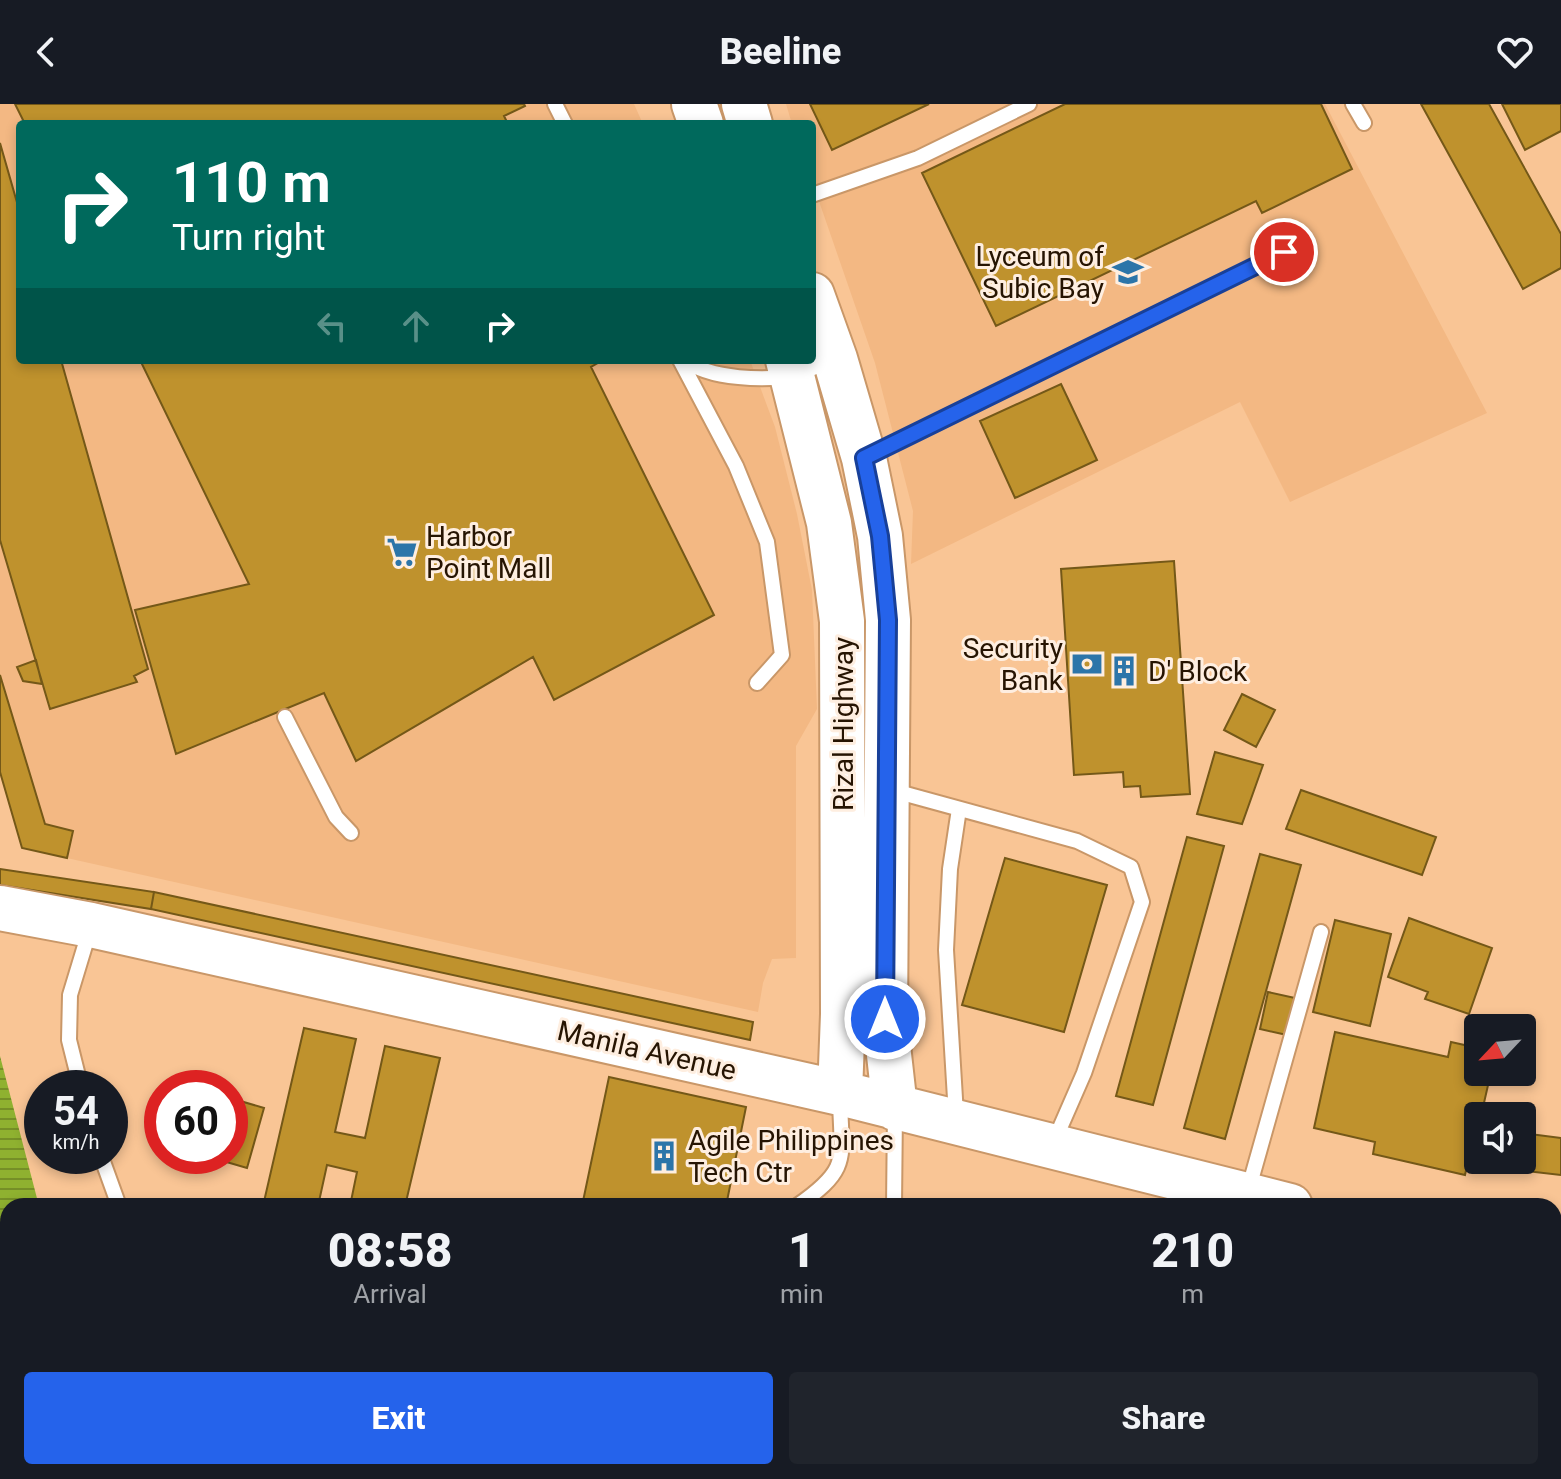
<!DOCTYPE html>
<style>
body{margin:0;font-family:Roboto,sans-serif;background:#20242c;color:#f1f3f6;height:100vh;display:flex;flex-direction:column;font-size:30px;white-space:nowrap}
*{box-sizing:border-box;margin:0}
p{font-size:26px;color:#9ea1a6}
.icon{flex:none;width:44px;height:44px;fill:none;stroke:currentColor;stroke-width:2;stroke-linecap:round;stroke-linejoin:round}
.map{position:relative;flex:1;overflow:hidden}
.sheet{position:absolute;left:0px;top:1094px;width:1562px;height:282px;display:flex;flex-direction:column;background:#171b24;border-radius:24px 24px 0 0;box-shadow:0 4px 12px #0003}
.sheet>*{flex:none}
.banner{position:absolute;left:16px;top:16px;width:800px;height:244px;border-radius:8px;box-shadow:0 4px 12px #0003;background:#00695c;color:#fff;overflow:hidden}
.needle{width:52px;rotate:244deg}
.fabs{position:absolute;left:1464px;top:910px;display:grid;gap:16px}
.fabs a{display:grid;place-items:center;width:72px;height:72px;border-radius:8px;background:#171b24;box-shadow:0 4px 12px #0003;font-size:40px}
.speed{position:absolute;left:24px;top:966px;display:flex;gap:16px;font-size:40px;font-weight:700;text-align:center}
.speed>*{display:grid;place-content:center;width:104px;height:104px;border-radius:50%;background:#171b24;box-shadow:0 4px 12px #0003;line-height:1}
.speed small{font-size:20px;font-weight:400}
.speed .limit{border:12px solid #d22;background:#fff;color:#111}
.pin{position:absolute;display:grid;place-items:center;width:68px;height:68px;color:#fff;margin:-34px;border:4px solid #fff;border-radius:50%;box-shadow:0 2px 8px #0007}
.me{position:absolute;width:88px;margin:-44px;rotate:0deg;stroke-linejoin:round;filter:drop-shadow(0 0 6px #0008)}
.turn{display:flex;align-items:center;gap:28px;height:168px;padding:0 24px;font-size:36px}
.turn .icon{width:104px;height:104px;stroke-width:2.5}
.turn b{display:block;font-size:56px;line-height:68px}
.lanes{display:flex;align-items:center;height:76px;padding:0 24px;background:#0003;justify-content:center;gap:40px;direction:ltr}
.lanes .off{opacity:.35}
.eta{display:flex;justify-content:space-evenly;align-items:center;height:136px;text-align:center}
.eta b{font-size:48px;font-weight:800;line-height:56px}
.action{display:flex;gap:16px;margin-top:auto;padding:16px 24px}
.action a{flex:1;height:92px;border-radius:8px;background:#2563eb;color:#fff;font-size:32px;font-weight:800;line-height:92px;text-align:center}
.action a+a{background:#20242c;color:#f1f3f6}
header{display:flex;justify-content:space-between;align-items:center;height:104px;padding:0 24px;background:#171b24;font-size:36px;font-weight:800}
.map>svg:first-child{display:block}
.built{fill:#f3b883}
.water{fill:url(#water-rules)}
.building{fill:#bf922d;stroke:#745818;stroke-width:2}
.lines{fill:none;stroke-linecap:round;stroke-linejoin:round}
.service-casing{stroke:#c99768;stroke-width:18}
.primary-casing{stroke:#c99768;stroke-width:48}
.service{stroke:#fff;stroke-width:14}
.primary{stroke:#fff;stroke-width:44}
.route-casing{stroke:#184099;stroke-width:20}
.route{stroke:#2563eb;stroke-width:14}
.labels{text-anchor:middle;stroke-width:6;stroke-linejoin:round;paint-order:stroke}
.poi-label{font-size:28px;fill:#261402;stroke:#feeee0;text-anchor:start}
.street-label{font-size:28px;fill:#261402;stroke:#feeee0}
</style>
<header><svg class="icon" aria-label="back" viewBox="0 0 24 24"><path d="M15 5l-7 7 7 7"/></svg>Beeline<svg class="icon" aria-label="heart" viewBox="0 0 24 24"><path d="M12 20l-8-8c-3-5 5-10 8-4 3-6 11-1 8 4z"/></svg></header>
<div class="map">
<svg width="1561" height="1375" viewBox="0 0 1561 1375">
<defs>
<pattern id="water-rules" width="6" height="5" patternUnits="userSpaceOnUse" patternTransform="scale(2)"><rect width="6" height="5" fill="#8fb130"/><path d="M0 2.5h6" fill="none" stroke="#758f27"/></pattern>
</defs>
<rect width="100%" height="100%" fill="#f9c595"/>
<path class="built" d="M0 0H634L643 20H20V256H750L775 323 797 410 812 486 817 605 796 642V854L772 855 763 879 758 908 22 744 0 671Z
M786 0H1325L1487 309 1290 398 1240 298 911 460 913 407 875 259 812 77V20H792Z"/>
<path class="water" d="M0 952 39 1102H8V1368H106L108 1375H0Z"/>
<path class="building" d="M15 0H524L525 2 504 12 508 20H25Z
M810 0H929L832 46Z
M1065 0H1321L1352 65 1262 109 1256 97 996 222 922 69Z
M1421 0H1489L1561 130V164L1523 185Z
M1502 0H1561V27L1525 46Z
M0 39 20 109V256H61L148 565 134 572 137 578 50 605 0 436Z
M140 256H603L591 263 714 511 554 596 533 553 356 657 324 589 176 650 135 506 249 480Z
M1061 280 1097 356 1015 394 980 317Z
M1174 457 1190 690 1141 693 1140 682 1124 683 1123 668 1074 671 1061 465Z
M36 556 42 580 23 577 17 563Z
M0 571 45 720 73 727 67 754 22 744 0 668Z
M1242 590 1275 606 1256 643 1224 626Z
M1215 648 1263 661 1242 720 1197 710Z
M1301 686 1436 733 1422 771 1286 725Z
M1187 733 1224 742 1153 1001 1116 992Z
M1260 750 1301 761 1225 1035 1184 1024Z
M1005 754 1107 781 1064 928 962 901Z
M0 765 154 788 151 805 0 781Z
M154 788 753 918 750 936 151 805Z
M1409 814 1492 844 1469 910 1425 895 1428 888 1388 873Z
M1335 816 1391 830 1370 922 1313 908Z
M1268 888 1295 894 1287 931 1260 925Z
M304 924 356 935 335 1028 365 1034 385 942 440 954 405 1102H350L357 1068 327 1061 318 1102H263Z
M1335 928 1448 953 1451 938 1478 944V968H1491L1481 1012H1478V1056H1486L1485 1061 1468 1057 1465 1071 1373 1050 1375 1038 1314 1024Z
M609 973 746 1003 726 1102H582Z
M230 994 264 1004 247 1064 206 1052H230Z
M1522 1029 1561 1034V1071L1508 1065 1509 1056H1522Z
M555 1096 581 1102H554Z
M442 1368H621L619 1375H441Z
M723 1368H840L838 1375H722Z
M1103 1368H1179L1196 1371 1195 1375H1102Z
M1370 1368H1528L1527 1375H1369Z"/>
<g class="lines">
<g class="service-casing">
<path id="service" d="M555 0 565 20
M1353 0 1364 19
M812 91 918 54 1029 0
M680 256 736 362 767 438 782 551 757 579
M686 256C707 275 769 278 796 270 808 267 819 261 831 257
M868 352 1284 148
M285 613 336 713 351 729
M891 686 1077 737 1131 763 1142 798 1084 969 1053 1040
M81 984 69 936 70 891 90 825
M956 1011 946 846 950 765 959 705
M101 1052 119 1102
M1248 1087 1321 828
M797 1102C852 1064 841 1055 840 994
M894 1102 895 1006
M211 1368 213 1375
M690 1375 693 1368
M890 1375V1368
M1328 1375 1329 1368"/>
</g>
<g class="primary-casing">
<path id="primary" d="M694 0 701 20
M744 0 750 20
M812 191 835 255 864 354 880 432 888 516 885 915 895 1004
M788 256 829 419 842 517 843 910 840 989
M0 804 91 821 840 989 1290 1102
M1554 1168 1561 1170"/>
</g>
<use href="#service" class="service"/>
<use href="#primary" class="primary"/>
</g>
<g class="lines">
<g class="route-casing">
<path id="route" d="M885 915 888 516 880 432 864 354 1284 148"/>
</g>
<use href="#route" class="route"/>
</g>
<defs>
<g id="university-bare" transform="scale(2.4)"><path d="M0-5L7-2L0 1L-7-2ZM-4 1L0 2.5L4 1V4Q0 6-4 4Z" fill="#2c75a9" stroke="#feeee0" stroke-width="2.5" paint-order="stroke"/></g>
<g id="supermarket-bare" transform="scale(2.4)"><path d="M-6-5.5h2.5l.6 2H6L4.5 2H-2.5L-4.4-4H-6ZM-1.5 3.2a1.3 1.3 0 1 0 .1 0ZM3 3.2a1.3 1.3 0 1 0 .1 0Z" fill="#2c75a9" stroke="#feeee0" stroke-width="2.5" paint-order="stroke"/></g>
<g id="bank-bare" transform="scale(2.4)"><path d="M-6-4H6V4H-6ZM0-2.3a2.3 2.3 0 1 0 0 4.6a2.3 2.3 0 1 0 0-4.6Z" fill="#2c75a9" stroke="#feeee0" stroke-width="2.5" paint-order="stroke"/></g>
<g id="building-bare" transform="scale(2.4)"><path d="M-4-6H4V6H1V3H-1V6H-4ZM-2.5-4.3h1.7v1.8h-1.7ZM.8-4.3h1.7v1.8H.8ZM-2.5-1h1.7V.8h-1.7ZM.8-1h1.7V.8H.8Z" fill="#2c75a9" stroke="#feeee0" stroke-width="2.5" paint-order="stroke"/></g>
</defs>
<g fill-rule="evenodd">
<use href="#university-bare" x="1128" y="168"/>
<use href="#supermarket-bare" x="402" y="448"/>
<use href="#bank-bare" x="1087" y="560"/>
<use href="#building-bare" x="1124" y="567"/>
<use href="#building-bare" x="664" y="1052"/>
</g>
<g class="labels">
<g class="poi-label">
<text x="1104" y="162" text-anchor="end">Lyceum of<tspan x="1104" dy="32">Subic Bay</tspan></text>
<text x="426" y="442">Harbor<tspan x="426" dy="32">Point Mall</tspan></text>
<text x="1063" y="554" text-anchor="end">Security<tspan x="1063" dy="32">Bank</tspan></text>
<text x="1148" y="577">D' Block</text>
<text x="688" y="1046">Agile Philippines<tspan x="688" dy="32">Tech Ctr</tspan></text>
</g>
<g class="street-label">
<text transform="translate(843 620) rotate(-90)" y="10">Rizal Highway</text>
<text transform="translate(647 946) rotate(13)" y="10">Manila Avenue</text>
</g>
</g>
</svg>
<div class="fabs">
<a><svg class="needle" viewBox="-14 -14 28 28"><path d="M0-13l5 13h-10z" fill="#e53935"/><path d="M0 13l5-13h-10z" fill="#9ea1a6"/></svg></a>
<a><svg class="icon" aria-label="sound" viewBox="0 0 24 24"><path d="M4 9h4l5-4v14l-5-4H4zM17 9q2 3 0 6"/></svg></a>
</div>
<div class="speed"><div>54<small>km/h</small></div><div class="limit">60</div></div>
<div class="pin" style="left:1284px;top:148px;background:#d93025"><svg class="icon" aria-label="arrive" viewBox="0 0 24 24"><path d="M6 21V4h12l-3 4 3 4H6"/></svg></div>
<svg class="me" style="left:885px;top:915px" viewBox="-20 -20 40 40"><circle r="17" fill="#2563eb" stroke="#fff" stroke-width="3"/><path d="M0-11L8 9 0 5-8 9z" fill="#fff"/></svg>
<div class="banner">
<div class="turn"><svg class="icon" aria-label="right" viewBox="0 0 24 24"><path d="M7 20v-9h11M14 6l5 5-5 5"/></svg><div><b>110 m</b>Turn right</div></div>
<div class="lanes"><svg class="icon off" aria-label="left" viewBox="0 0 24 24"><path d="M17 20v-9H6M10 6l-5 5 5 5"/></svg><svg class="icon off" aria-label="ahead" viewBox="0 0 24 24"><path d="M12 20V5M6 11l6-6 6 6"/></svg><svg class="icon" aria-label="right" viewBox="0 0 24 24"><path d="M7 20v-9h11M14 6l5 5-5 5"/></svg></div>
</div>
<section class="sheet">
<div class="eta">
<div><b>08:58</b><p>Arrival</p></div>
<div><b>1</b><p>min</p></div>
<div><b>210</b><p>m</p></div>
</div>
<div class="action"><a>Exit</a><a>Share</a></div>
</section>
</div>
